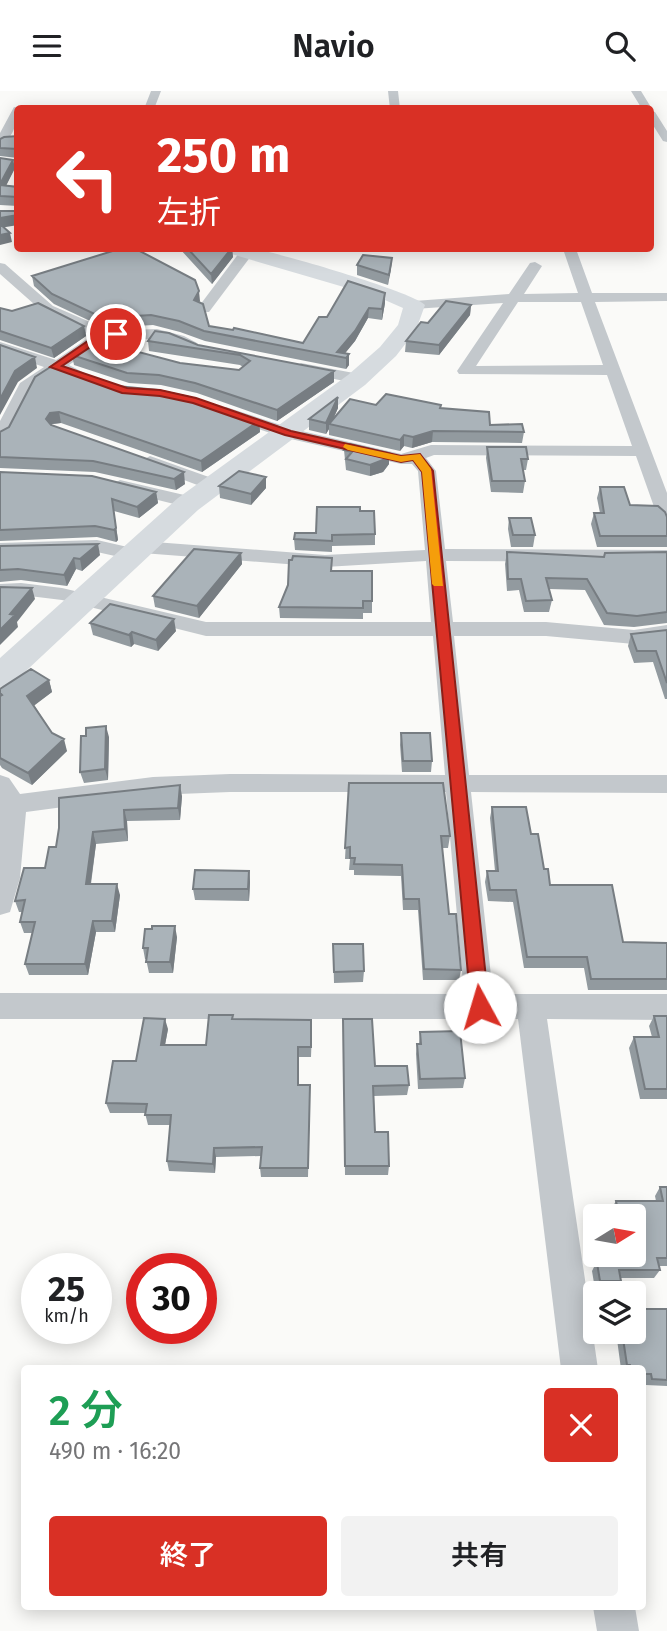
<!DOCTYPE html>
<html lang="ja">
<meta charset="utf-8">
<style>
body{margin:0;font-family:"Fira Sans","Noto Sans JP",sans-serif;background:#f2f2f2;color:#202124;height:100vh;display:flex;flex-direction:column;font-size:26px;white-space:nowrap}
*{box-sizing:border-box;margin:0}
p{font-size:23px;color:#757577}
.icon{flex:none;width:38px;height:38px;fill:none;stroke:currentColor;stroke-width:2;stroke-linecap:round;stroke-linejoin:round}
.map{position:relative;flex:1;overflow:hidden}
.sheet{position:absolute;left:21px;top:1274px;width:625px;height:245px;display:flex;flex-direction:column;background:#fff;border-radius:7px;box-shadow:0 4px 18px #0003}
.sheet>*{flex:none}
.top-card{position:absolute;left:14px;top:14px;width:640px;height:147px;border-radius:7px;box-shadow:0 4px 18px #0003;background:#d93025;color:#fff;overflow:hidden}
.needle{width:46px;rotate:79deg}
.buttons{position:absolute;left:583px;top:1113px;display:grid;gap:14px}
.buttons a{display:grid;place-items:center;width:63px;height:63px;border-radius:7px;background:#fff;box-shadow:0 4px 18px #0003;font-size:35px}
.speed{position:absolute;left:21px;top:1162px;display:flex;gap:14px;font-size:35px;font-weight:700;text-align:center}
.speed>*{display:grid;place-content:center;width:91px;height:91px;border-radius:50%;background:#fff;box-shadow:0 4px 18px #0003;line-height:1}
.speed small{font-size:18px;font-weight:400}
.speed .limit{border:10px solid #d22;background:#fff;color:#111}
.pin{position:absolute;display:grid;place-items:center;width:60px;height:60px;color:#fff;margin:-30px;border:4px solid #fff;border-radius:50%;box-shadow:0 2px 7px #0007}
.me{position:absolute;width:77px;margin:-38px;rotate:354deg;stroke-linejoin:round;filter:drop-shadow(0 0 5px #0008)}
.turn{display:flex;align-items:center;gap:24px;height:147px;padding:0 28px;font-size:32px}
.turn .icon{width:91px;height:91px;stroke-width:2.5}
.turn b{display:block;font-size:49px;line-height:60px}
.round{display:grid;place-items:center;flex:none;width:74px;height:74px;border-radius:7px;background:#f2f2f2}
.summary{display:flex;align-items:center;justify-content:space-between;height:119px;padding:0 28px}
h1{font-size:42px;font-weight:600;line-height:52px;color:#1e9e55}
.primary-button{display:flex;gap:14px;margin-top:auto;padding:14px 28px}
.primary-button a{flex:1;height:80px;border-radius:7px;background:#d93025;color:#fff;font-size:28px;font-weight:600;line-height:80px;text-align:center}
.primary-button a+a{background:#f2f2f2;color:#202124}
header{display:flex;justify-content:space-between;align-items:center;height:91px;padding:0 28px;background:#fff;font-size:32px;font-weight:600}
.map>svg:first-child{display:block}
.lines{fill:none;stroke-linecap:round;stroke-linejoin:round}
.street{fill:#c3c8cc;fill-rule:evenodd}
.secondary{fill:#d6dbdf;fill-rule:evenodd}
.wall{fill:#929a9f}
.shaded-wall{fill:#777d82}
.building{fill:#aab3b9;stroke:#777d82;stroke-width:2}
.route{fill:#d93025;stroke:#8d1f18;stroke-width:2}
.slow{fill:#f59e0b}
</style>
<header><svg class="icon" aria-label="menu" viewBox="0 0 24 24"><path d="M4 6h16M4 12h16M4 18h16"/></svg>Navio<svg class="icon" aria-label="search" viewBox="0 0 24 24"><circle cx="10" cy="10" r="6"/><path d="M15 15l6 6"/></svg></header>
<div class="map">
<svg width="667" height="1540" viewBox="0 0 667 1540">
<rect width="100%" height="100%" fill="#fafaf8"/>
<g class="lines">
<path class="street" d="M151 0H161L154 18H144Z
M388 0H398L400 18H390Z
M631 0H641L652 18 651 20V18H642Z
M14 16 23 18H18C18 31 12 49 0 55V42Z
M651 20 655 21 667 40V51L663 50 651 31Z
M0 68 18 69V75L0 74Z
M242 158H252L254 161 209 221H199L197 218Z
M563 158H576L592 202H667V210L595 211 667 402V433L658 427 636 365 434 364 426 367 436 380 445 458 667 459V471L446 470 453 531H546L634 539 667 534V548L634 553 546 545H454L469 684H667V702L471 701 493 903H667V929L547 928 598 1278H561L518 928H0V902L464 903 446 701H230L153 704 26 721 20 787 10 821 0 824V684L9 687 20 703 153 686 230 683 445 684 433 545H206L62 509 21 504 0 505V493L21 492 62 497 206 531H431L426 470 325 476 142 462 140 467 133 469 97 461 0 464V452L97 449 132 457 134 452 141 450 325 464 425 459 418 380 412 373H401L282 346 220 325 218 321 220 317 226 316 293 338 401 363 431 354 632 355 607 284 459 283 457 280 503 212 414 218 407 214 414 210 509 203 530 172 535 171 542 175 524 203 578 202ZM518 211H581L603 274 476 275Z
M0 172 5 173 53 215 90 231 104 240 157 238 184 245 197 252 189 257 157 248 105 249 69 274 92 286 90 289H78L58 281 35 295 9 346 0 351V330L20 292 44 276 0 261V251L56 269 91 245 43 221 0 183Z
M301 272 359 283 367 288 359 293 295 280 293 277Z
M150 365 220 390 223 394 214 399 208 398 144 374 141 370Z
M120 389 197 407 199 411 190 417 114 398 111 394Z
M593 1516H635L639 1540H597Z"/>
<path class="secondary" d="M226 158C235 158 244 157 253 158 274 160 416 202 425 214L416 239 396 265 365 294 198 419 12 593 0 596V567L178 407 348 284 380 256 398 234 403 217 378 206 228 162Z"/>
</g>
<path class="wall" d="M18 45V67L0 65V48Z
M0 67 13 69 15 77 6 94 18 96V115L0 114Z
M180 158H232L233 166 212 193Z
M392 167 391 177 388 194 357 184V174Z
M32 185 199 200V212L209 235 303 252 327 226 385 202V212L382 229 368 227 355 250 345 262 349 274 346 278 205 250 180 241 153 234 105 237 54 213 34 195Z
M471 214 470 224 439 264 405 261 406 250Z
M0 217 84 235 86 245 54 267 0 249Z
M134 239 136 249 128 259 180 272 239 279 243 276 240 274 149 260 148 250 198 254 334 280V291L277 330 197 302 161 294 129 292 74 274 72 264Z
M117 295 259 330 260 341 202 381 61 332 52 333 51 335 185 393 176 399 95 381 0 377V341Z
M338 306V317L334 326 376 314 441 317 490 334 524 341 522 352 432 351 412 357 404 355 400 360 329 344V338L326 343 309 339V328Z
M487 356 528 368 526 379H523L525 390 523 402 491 401 486 367Z
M344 359 389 362V373L383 381 370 385 346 379Z
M0 381 156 401 158 412 139 427 114 420 118 449 116 451 97 446 0 450Z
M219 395 266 397 251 414 220 407Z
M600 396 630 414 667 426V456H597L591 433 594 422H600L597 407Z
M360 420 375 443V454L332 455V461L295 459 294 448 316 442Z
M509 427 535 444 533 456H511L508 438Z
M0 455 100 464 82 480 76 478 67 495 21 489 0 491Z
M507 461 604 466 667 461V532L634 536 604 534 585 499 549 498 552 509 549 521H524L519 499 507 500 505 473Z
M241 462 242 473 199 527 155 516 153 505Z
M332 480 372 510V522H363V528L280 527 279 516Z
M90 532 176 540 158 560 134 553 131 556 93 544Z
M667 539V608H665L653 571 634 572 628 555 631 543Z
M49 589 52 601 34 614 52 642 67 660 32 694 2 677 0 674V598Z
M401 642 432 670 431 681H402L400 654Z
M86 645 109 646 108 689 84 692 80 681Z
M349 692 450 745 448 757H442L449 823 461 879 459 889H423L418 819H403L401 785 354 784V779H349L350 768H345Z
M182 705 180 729 127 730 128 750 96 753 91 793 120 804 115 841H96L88 884H29L25 873 33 842H24L20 831 22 821H19L15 810 45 777 56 756 59 737V707Z
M492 716 531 743 550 794 623 851 667 852V899H588L584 877H524L513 811 488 810 485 791 487 780H495L490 727Z
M249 780 250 791 249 810 195 809 193 798Z
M177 846 173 882H149L146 868H145L143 857Z
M333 853 364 880 363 891 334 892Z
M654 925H667V1008H640L629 957 634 946H652L649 935Z
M233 928 312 939 311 966H299V994L310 1004 308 1086H261L260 1077 261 1065 216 1066 215 1082 169 1080 167 1070 170 1034H148L145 1022H110L106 1012 136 970 168 938 165 954H206Z
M343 928 375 975 409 994 407 1004 374 1005 375 1041 389 1075 388 1084H345Z
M420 941 465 987 463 997 418 998 416 963 417 953H419Z
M660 1096H667V1175H659L660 1179 654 1187H620L621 1190 616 1198H595L592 1180 595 1174 591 1152 595 1145V1164H634V1125H606L611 1115H613L616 1110H656L655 1105Z
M667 1218V1295L646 1294 645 1290H642V1278H621L616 1241H634Z"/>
<path class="shaded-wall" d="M13 69 15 77 2 103 0 93Z
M18 124V134L0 137V127Z
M10 142 12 151 0 154V144Z
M231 158H232L233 166 212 193 211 183Z
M392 167 391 177 388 194 389 184Z
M199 200 200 210 195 219 194 209Z
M385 202V212L382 229V218Z
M471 214 470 224 439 264V254Z
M369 217 368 227 355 250 342 266 337 261Z
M84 235 86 245 54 267 51 257Z
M134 239 136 249 125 262 123 252Z
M349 263V274L346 278V267Z
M35 266 37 277 18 291 0 324V308L15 280Z
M334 280V291L277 330V319Z
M338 306V317L331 333H329V338L326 343V332Z
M59 321 61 332 52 333 48 339 46 328 50 322Z
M259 330 260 341 202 381 201 370Z
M433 340 432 351 412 357 413 346Z
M404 344V355L400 360V349Z
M389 362V373L383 381 370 385V374Z
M184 381 185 393 176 399 174 388Z
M266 386V397L251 414V403Z
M156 401 158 412 139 427 137 416Z
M112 408 118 449 116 451 114 439Z
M98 453 100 464 82 480 80 468Z
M241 462 242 473 199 527 197 515Z
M74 467 76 478 67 495 64 484Z
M32 497 35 508 17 531 18 536 0 554V539L10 523Z
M174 528 176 540 158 560 156 549Z
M132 541 134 553 131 556 129 544Z
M49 589 52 601 31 617 27 605Z
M106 635 109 646 108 689 105 678Z
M64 648 67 660 32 694 28 682Z
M180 694 182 705 180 729 178 717Z
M124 719 127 730 128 750 125 738Z
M93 741 96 753 89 804 86 793Z
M249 780 250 791 249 810 248 798Z
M117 793 120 804 115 841 112 830Z
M93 830 96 841 88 884 85 873Z
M175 835 177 846 173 882 170 871Z
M165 928 168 938 163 964 161 954Z
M214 1057 216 1066 215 1082 213 1073Z"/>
<path class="building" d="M18 45V58L0 57V48L4 46Z
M0 67 13 69 0 93Z
M0 94 18 96V106L0 105Z
M0 120H18V124L0 127Z
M0 133 10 142 0 144Z
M119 158H136L195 189 199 200 194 209 203 213 209 235 233 239 234 237 303 252 319 226H327L348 190 385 202 382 218 369 217 355 240 337 261 349 263 346 267 204 240 179 230 151 224 103 227 52 203 32 185Z
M188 158H231L211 183Z
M363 164 392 167 389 184 357 174Z
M446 210 471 214 439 254 406 250 421 231 428 232Z
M38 212 84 235 51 257 0 240V217L12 220Z
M134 239 123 252 127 258 180 272 239 279 250 270 240 264 148 250 155 240 169 242 198 254 334 280 277 319 195 292 159 284 127 282 72 264 109 242Z
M0 254 35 266 15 280 0 308Z
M55 273 117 295 158 299 189 306 259 330 201 370 59 321 50 322 46 328 51 334 184 381 174 388 93 370 0 366V341L9 336 35 286Z
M386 303 441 314 440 317 489 321 490 334 522 333 524 341 433 340 413 346 404 344 400 349 329 333 350 308 376 314Z
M338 306 326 332 309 328Z
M350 353 389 362 383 369 370 374 346 368 352 361 344 359Z
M487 356H526L528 368H521L525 390H492Z
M239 380 266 386 251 403 219 395Z
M0 381 92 385 156 401 137 416 112 408 116 437 114 439 95 435 0 439Z
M600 396H624L630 414 658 415 665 421 667 426V445H600L594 422H604Z
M317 416H360V420H374L375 443 332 444V450L294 448 295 442H316Z
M509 427H531L535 444H513Z
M98 453 80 468 74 467 64 484 18 478 0 479V455Z
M194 458 241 462 197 515 153 505Z
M507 461 604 466 605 462 667 461V521L637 525 607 522 587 488 546 487 552 509 526 510 521 488H508Z
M293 465 332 467 331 480H372V510H363V517L279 516 288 494 289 469H292Z
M0 496 32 497 10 523 15 524 0 539Z
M110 513 174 528 156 549 132 541 129 544 90 532Z
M667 539V592L656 560H637L631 543Z
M31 578 49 589 27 605 52 642 64 648 28 682 0 667V605L2 604 0 602V598Z
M106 635 105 678 80 681 81 645H86V637Z
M401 642H430L432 670H403Z
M349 692H443L450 745H441L449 823H456L461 879 424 878 419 808H404L402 774 354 773 355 767H350V756L345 757Z
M180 694 178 717 124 719 125 738 93 741 86 793H117L112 830H93L85 873H25L35 831H20L25 809 15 810 24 777H45L49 756H56L59 737V707Z
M492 716H526L531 743H538L544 778H548L550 794H612L623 851 667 852V888H591L587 866H527L516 799H490L487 780H498Z
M195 779 249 780 248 798H193Z
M152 835H175L170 871H146L148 857H143L145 838H152Z
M333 853H363L364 880 334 881Z
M209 924H233L232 928 311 929V956H298V994H310L308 1077H260L262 1056 214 1057 213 1073 167 1070 171 1024H145L147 1013 106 1012 113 970H136L144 927 165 928 161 954H206Z
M654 925H667V998H645L634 946H659Z
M343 928H372L375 975H407L409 994 373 995 375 1041H388L389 1075H345Z
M460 940 465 987 420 988 417 953H421L420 941Z
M660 1096H667V1167H657L660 1179H619L621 1190H600L597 1172H601L600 1164H634V1125H613L611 1115H617L616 1110H663Z
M634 1218H667V1289L652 1288 651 1283H642V1278H631L630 1274H627L622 1241H634Z"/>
<path class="route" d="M116 240 120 241V245L104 247 62 275 127 297 160 299 196 307 291 340 401 365 420 363 433 380 489 916 487 921 480 923 474 921 471 916 422 381 413 369 401 371 285 344 193 312 160 305 122 302 50 276 98 243Z"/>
<path class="slow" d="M345 353 401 365 420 363 431 378 443 495H434L432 493 422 381 413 369 401 371 348 359 343 356Z"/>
</svg>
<div class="buttons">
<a><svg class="needle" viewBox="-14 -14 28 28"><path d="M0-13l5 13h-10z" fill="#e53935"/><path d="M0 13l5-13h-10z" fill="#757577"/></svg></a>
<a><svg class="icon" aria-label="layers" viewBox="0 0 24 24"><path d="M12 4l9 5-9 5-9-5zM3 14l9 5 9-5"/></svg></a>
</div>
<div class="speed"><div>25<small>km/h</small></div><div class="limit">30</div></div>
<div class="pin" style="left:116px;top:243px;background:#d93025"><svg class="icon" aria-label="arrive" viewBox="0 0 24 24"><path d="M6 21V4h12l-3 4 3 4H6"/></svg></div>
<svg class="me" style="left:480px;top:916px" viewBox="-20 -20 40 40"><circle r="19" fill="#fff"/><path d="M0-13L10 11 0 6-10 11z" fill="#d93025"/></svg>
<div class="top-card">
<div class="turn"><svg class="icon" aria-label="left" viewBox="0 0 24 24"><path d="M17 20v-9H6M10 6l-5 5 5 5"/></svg><div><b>250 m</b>左折</div></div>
</div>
<section class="sheet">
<div class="summary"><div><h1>2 分</h1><p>490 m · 16:20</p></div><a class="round" style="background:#d93025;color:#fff"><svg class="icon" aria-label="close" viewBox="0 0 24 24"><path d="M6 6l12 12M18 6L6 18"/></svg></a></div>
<div class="primary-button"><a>終了</a><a>共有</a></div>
</section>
</div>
